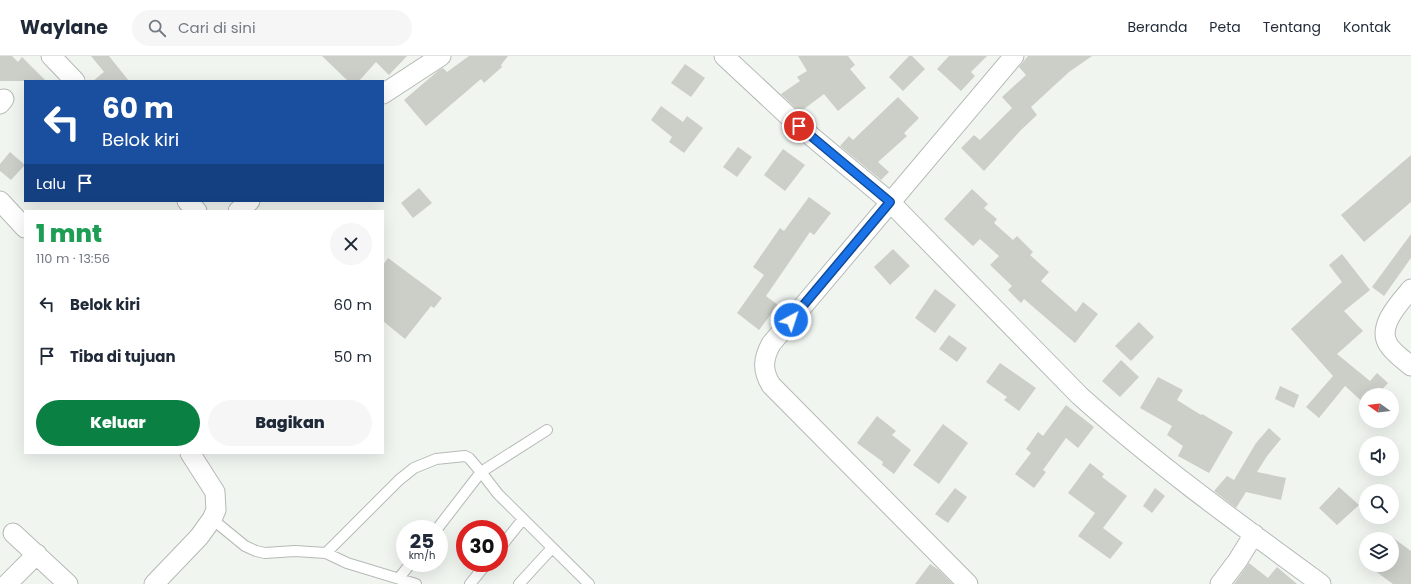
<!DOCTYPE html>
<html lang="id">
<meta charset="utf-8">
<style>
body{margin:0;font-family:Poppins,sans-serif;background:#f6f6f7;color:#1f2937;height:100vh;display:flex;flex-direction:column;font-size:15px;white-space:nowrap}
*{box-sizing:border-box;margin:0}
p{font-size:13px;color:#747a83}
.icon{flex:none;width:22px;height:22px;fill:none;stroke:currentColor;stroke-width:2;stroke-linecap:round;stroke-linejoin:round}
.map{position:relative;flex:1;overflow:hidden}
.sheet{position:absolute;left:24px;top:154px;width:360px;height:244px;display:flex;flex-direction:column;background:#fff;border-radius:0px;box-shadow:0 4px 16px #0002}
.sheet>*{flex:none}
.guide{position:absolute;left:24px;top:24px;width:360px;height:122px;border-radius:0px;box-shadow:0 4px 16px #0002;background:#1a4fa0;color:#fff;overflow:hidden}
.needle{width:26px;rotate:284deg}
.fabs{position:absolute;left:1359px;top:332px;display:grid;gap:8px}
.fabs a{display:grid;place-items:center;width:40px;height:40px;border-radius:50%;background:#fff;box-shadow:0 4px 16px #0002;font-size:20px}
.speed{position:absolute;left:396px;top:464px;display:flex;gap:8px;font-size:20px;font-weight:700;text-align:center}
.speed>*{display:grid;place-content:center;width:52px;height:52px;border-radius:50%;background:#fff;box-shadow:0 4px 16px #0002;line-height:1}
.speed small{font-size:10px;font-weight:400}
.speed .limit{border:6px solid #d22;background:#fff;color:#111}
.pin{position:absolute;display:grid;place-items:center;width:34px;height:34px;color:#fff;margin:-17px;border:2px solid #fff;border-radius:50%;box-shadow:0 1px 4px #0007}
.me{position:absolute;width:44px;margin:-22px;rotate:40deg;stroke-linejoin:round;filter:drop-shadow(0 0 3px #0008)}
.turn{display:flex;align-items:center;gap:14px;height:84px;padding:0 12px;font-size:18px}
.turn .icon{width:52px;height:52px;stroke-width:2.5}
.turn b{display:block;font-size:28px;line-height:34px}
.then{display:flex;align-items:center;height:38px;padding:0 12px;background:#0003;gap:8px;font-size:15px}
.round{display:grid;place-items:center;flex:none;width:42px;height:42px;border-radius:21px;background:#f6f6f7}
.headline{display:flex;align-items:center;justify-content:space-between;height:68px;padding:0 12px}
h1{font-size:24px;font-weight:800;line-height:30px;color:#1e9e55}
.action{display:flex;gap:8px;margin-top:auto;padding:8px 12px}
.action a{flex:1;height:46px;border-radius:24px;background:#0b8043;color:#fff;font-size:16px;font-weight:800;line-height:46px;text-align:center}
.action a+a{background:#f6f6f7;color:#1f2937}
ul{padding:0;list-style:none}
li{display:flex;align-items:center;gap:12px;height:52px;padding:0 12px}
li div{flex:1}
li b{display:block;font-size:15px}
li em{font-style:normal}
header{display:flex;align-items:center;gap:24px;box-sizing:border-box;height:56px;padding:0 20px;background:#fff;border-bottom:1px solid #e0e1e3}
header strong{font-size:19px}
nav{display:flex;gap:22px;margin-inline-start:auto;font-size:14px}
.search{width:280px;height:36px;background:#f6f6f7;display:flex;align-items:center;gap:10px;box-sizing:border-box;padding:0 14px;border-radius:22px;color:#747a83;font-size:15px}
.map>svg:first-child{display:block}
.building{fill:#cccec8}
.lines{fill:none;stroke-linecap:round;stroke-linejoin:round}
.service-casing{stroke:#b5bab6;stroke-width:12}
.minor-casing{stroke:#b5bab6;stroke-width:21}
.service{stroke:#fff;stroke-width:10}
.minor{stroke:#fff;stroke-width:19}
.route-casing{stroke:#114b97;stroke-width:10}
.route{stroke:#1a73e8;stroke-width:7}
</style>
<header>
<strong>Waylane</strong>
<div class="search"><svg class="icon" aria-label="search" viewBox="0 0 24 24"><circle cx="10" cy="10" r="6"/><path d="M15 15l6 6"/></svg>Cari di sini</div>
<nav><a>Beranda</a><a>Peta</a><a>Tentang</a><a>Kontak</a></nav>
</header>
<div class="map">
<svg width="1411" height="528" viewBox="0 0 1411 528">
<rect width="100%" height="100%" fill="#f0f5f0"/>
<path class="building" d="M0 0H12L18 6 22 1 46 25H0Z
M91 0H109L129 25H93L104 16Z
M322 0H407L389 19 376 6 359 25H348Z
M469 0H508L501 9 502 11 484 27 481 23 426 70 404 44 439 14 443 12 447 16Z
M798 0H848L855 9 850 13 866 32 838 55 824 38 800 56 781 38 800 25 797 21 807 15Z
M909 0H912L925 13 903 35 889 21Z
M949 0H987L971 16 975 20 961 35 937 13Z
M1028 0H1092L1069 16 1031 51 1037 59 1021 74 984 115 961 92 974 79 980 84 1012 52 1002 41 1026 19 1019 11Z
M685 8 705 22 691 41 671 27Z
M898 41 919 62 904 77 907 80 878 106 889 116 881 124 840 90 849 80 853 84Z
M661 50 683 66 687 60 703 72 684 97 669 86 672 81 651 64Z
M738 91 752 101 737 121 723 111Z
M783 93 805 109 785 135 764 119Z
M10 96 25 109 11 124 0 115V108Z
M1411 99V146L1364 186 1341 159Z
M419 132 432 147 413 162 401 147Z
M972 133 988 148 984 152 997 163 994 167 1013 184 1017 180 1033 196 1030 199 1049 216 1041 225 1076 256 1083 246 1098 258 1075 287 1024 243 1021 247 1008 234 1012 230 990 209 999 200 980 183 973 190 944 163Z
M809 141 831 157 814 179 810 176 766 240 778 249 759 274 737 257 764 219 753 211 780 172 784 175Z
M1411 178V202L1384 240 1372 231Z
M893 193 910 210 890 229 874 211Z
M1342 198 1370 234 1344 255 1363 275 1337 298 1370 325 1377 317 1388 327 1377 339H1366V349L1345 330 1319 362 1306 351 1333 320 1291 273 1342 226 1329 209Z
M388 202 442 242 434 252 431 250 405 283 383 265V209Z
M935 233 956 249 935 277 915 262Z
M1139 266 1154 281 1131 305 1115 290Z
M949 279 967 292 957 306 939 293Z
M1121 304 1139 321 1120 341 1102 325Z
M1000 307 1036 332 1019 355 1004 344 1007 341 986 326Z
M1158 321 1183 334 1177 344 1201 359 1202 358 1233 376 1209 417 1178 400 1183 390 1167 379 1172 370 1140 352Z
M1280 330 1299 339 1294 352 1275 343Z
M1066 349 1094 371 1078 392 1066 382 1043 414 1046 416 1034 432 1015 418 1031 397 1026 393 1038 376 1043 380Z
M877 360 896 375 892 379 911 394 894 418 882 409 883 406 857 387Z
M943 368 968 387 939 428 913 409Z
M1269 372 1281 383 1267 400 1257 416 1286 422 1281 444 1246 436 1236 452 1214 435 1227 420 1234 424 1256 387Z
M1090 407 1104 418 1102 421 1127 440 1103 472 1123 487 1110 503 1078 480 1095 457 1068 437Z
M1339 431 1359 449 1337 469 1319 452Z
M955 432 967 441 948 467 935 458Z
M1155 432 1165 440 1152 457 1143 450Z
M1392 481 1411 495V528H1393L1367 509H1392Z
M1249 507 1268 522 1277 511 1297 528H1234Z
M930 508 939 514 953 528H915Z"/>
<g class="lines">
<g class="service-casing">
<path id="service" d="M547 374 481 416 498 438 589 528
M212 463 245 490 256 495 265 497 295 495 326 497 347 507 416 528
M499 493 523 463
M326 497 399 424 414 412 436 403 465 400 469 402 481 416 437 473
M399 522 411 507
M470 528 487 507
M519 528 552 492"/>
</g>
<g class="minor-casing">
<path id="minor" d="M51 0 75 25
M724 0 799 70 890 146 1080 340C1156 408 1239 468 1321 528
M383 38 441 0
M0 48 4 43
M0 145 25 172
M187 145 197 155
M238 155 250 145
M1411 233C1400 246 1377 270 1388 288 1393 297 1404 304 1411 310
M13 477 68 528
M7 528 37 498
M154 528 199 481 212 463 216 454 215 436 190 397
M968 528 771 329C762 314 763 303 771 288L1014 0
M1220 528 1238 504 1254 478"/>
</g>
<use href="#service" class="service"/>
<use href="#minor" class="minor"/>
</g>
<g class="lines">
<g class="route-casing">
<path id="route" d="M791 264 890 146 799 70"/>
</g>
<use href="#route" class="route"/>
</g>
</svg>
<div class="fabs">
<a><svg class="needle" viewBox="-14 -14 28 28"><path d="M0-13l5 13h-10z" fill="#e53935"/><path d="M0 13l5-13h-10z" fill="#747a83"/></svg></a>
<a><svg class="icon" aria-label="sound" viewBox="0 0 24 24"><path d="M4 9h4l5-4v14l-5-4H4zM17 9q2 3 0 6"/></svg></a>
<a><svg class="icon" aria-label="search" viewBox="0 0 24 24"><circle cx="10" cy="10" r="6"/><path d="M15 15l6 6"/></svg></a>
<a><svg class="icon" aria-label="layers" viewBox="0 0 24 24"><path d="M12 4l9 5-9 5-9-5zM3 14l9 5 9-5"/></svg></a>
</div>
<div class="speed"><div>25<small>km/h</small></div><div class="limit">30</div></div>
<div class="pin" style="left:799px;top:70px;background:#d93025"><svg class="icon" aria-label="arrive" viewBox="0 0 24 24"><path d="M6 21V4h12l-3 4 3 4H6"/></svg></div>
<svg class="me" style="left:791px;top:264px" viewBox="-20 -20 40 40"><circle r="17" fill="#1a73e8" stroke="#fff" stroke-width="3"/><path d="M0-11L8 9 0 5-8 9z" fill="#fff"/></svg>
<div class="guide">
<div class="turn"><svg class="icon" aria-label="left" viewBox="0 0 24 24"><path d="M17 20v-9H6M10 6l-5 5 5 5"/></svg><div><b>60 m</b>Belok kiri</div></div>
<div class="then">Lalu<svg class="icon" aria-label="arrive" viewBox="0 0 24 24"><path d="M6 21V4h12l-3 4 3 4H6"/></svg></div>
</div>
<section class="sheet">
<div class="headline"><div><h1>1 mnt</h1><p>110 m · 13:56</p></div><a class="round"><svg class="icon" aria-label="close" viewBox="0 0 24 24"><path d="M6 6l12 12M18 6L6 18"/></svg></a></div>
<ul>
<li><svg class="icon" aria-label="left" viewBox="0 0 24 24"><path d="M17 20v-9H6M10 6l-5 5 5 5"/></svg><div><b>Belok kiri</b></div><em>60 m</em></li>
<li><svg class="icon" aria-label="arrive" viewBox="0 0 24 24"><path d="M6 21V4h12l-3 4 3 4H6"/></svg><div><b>Tiba di tujuan</b></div><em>50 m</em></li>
</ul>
<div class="action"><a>Keluar</a><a>Bagikan</a></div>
</section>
</div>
